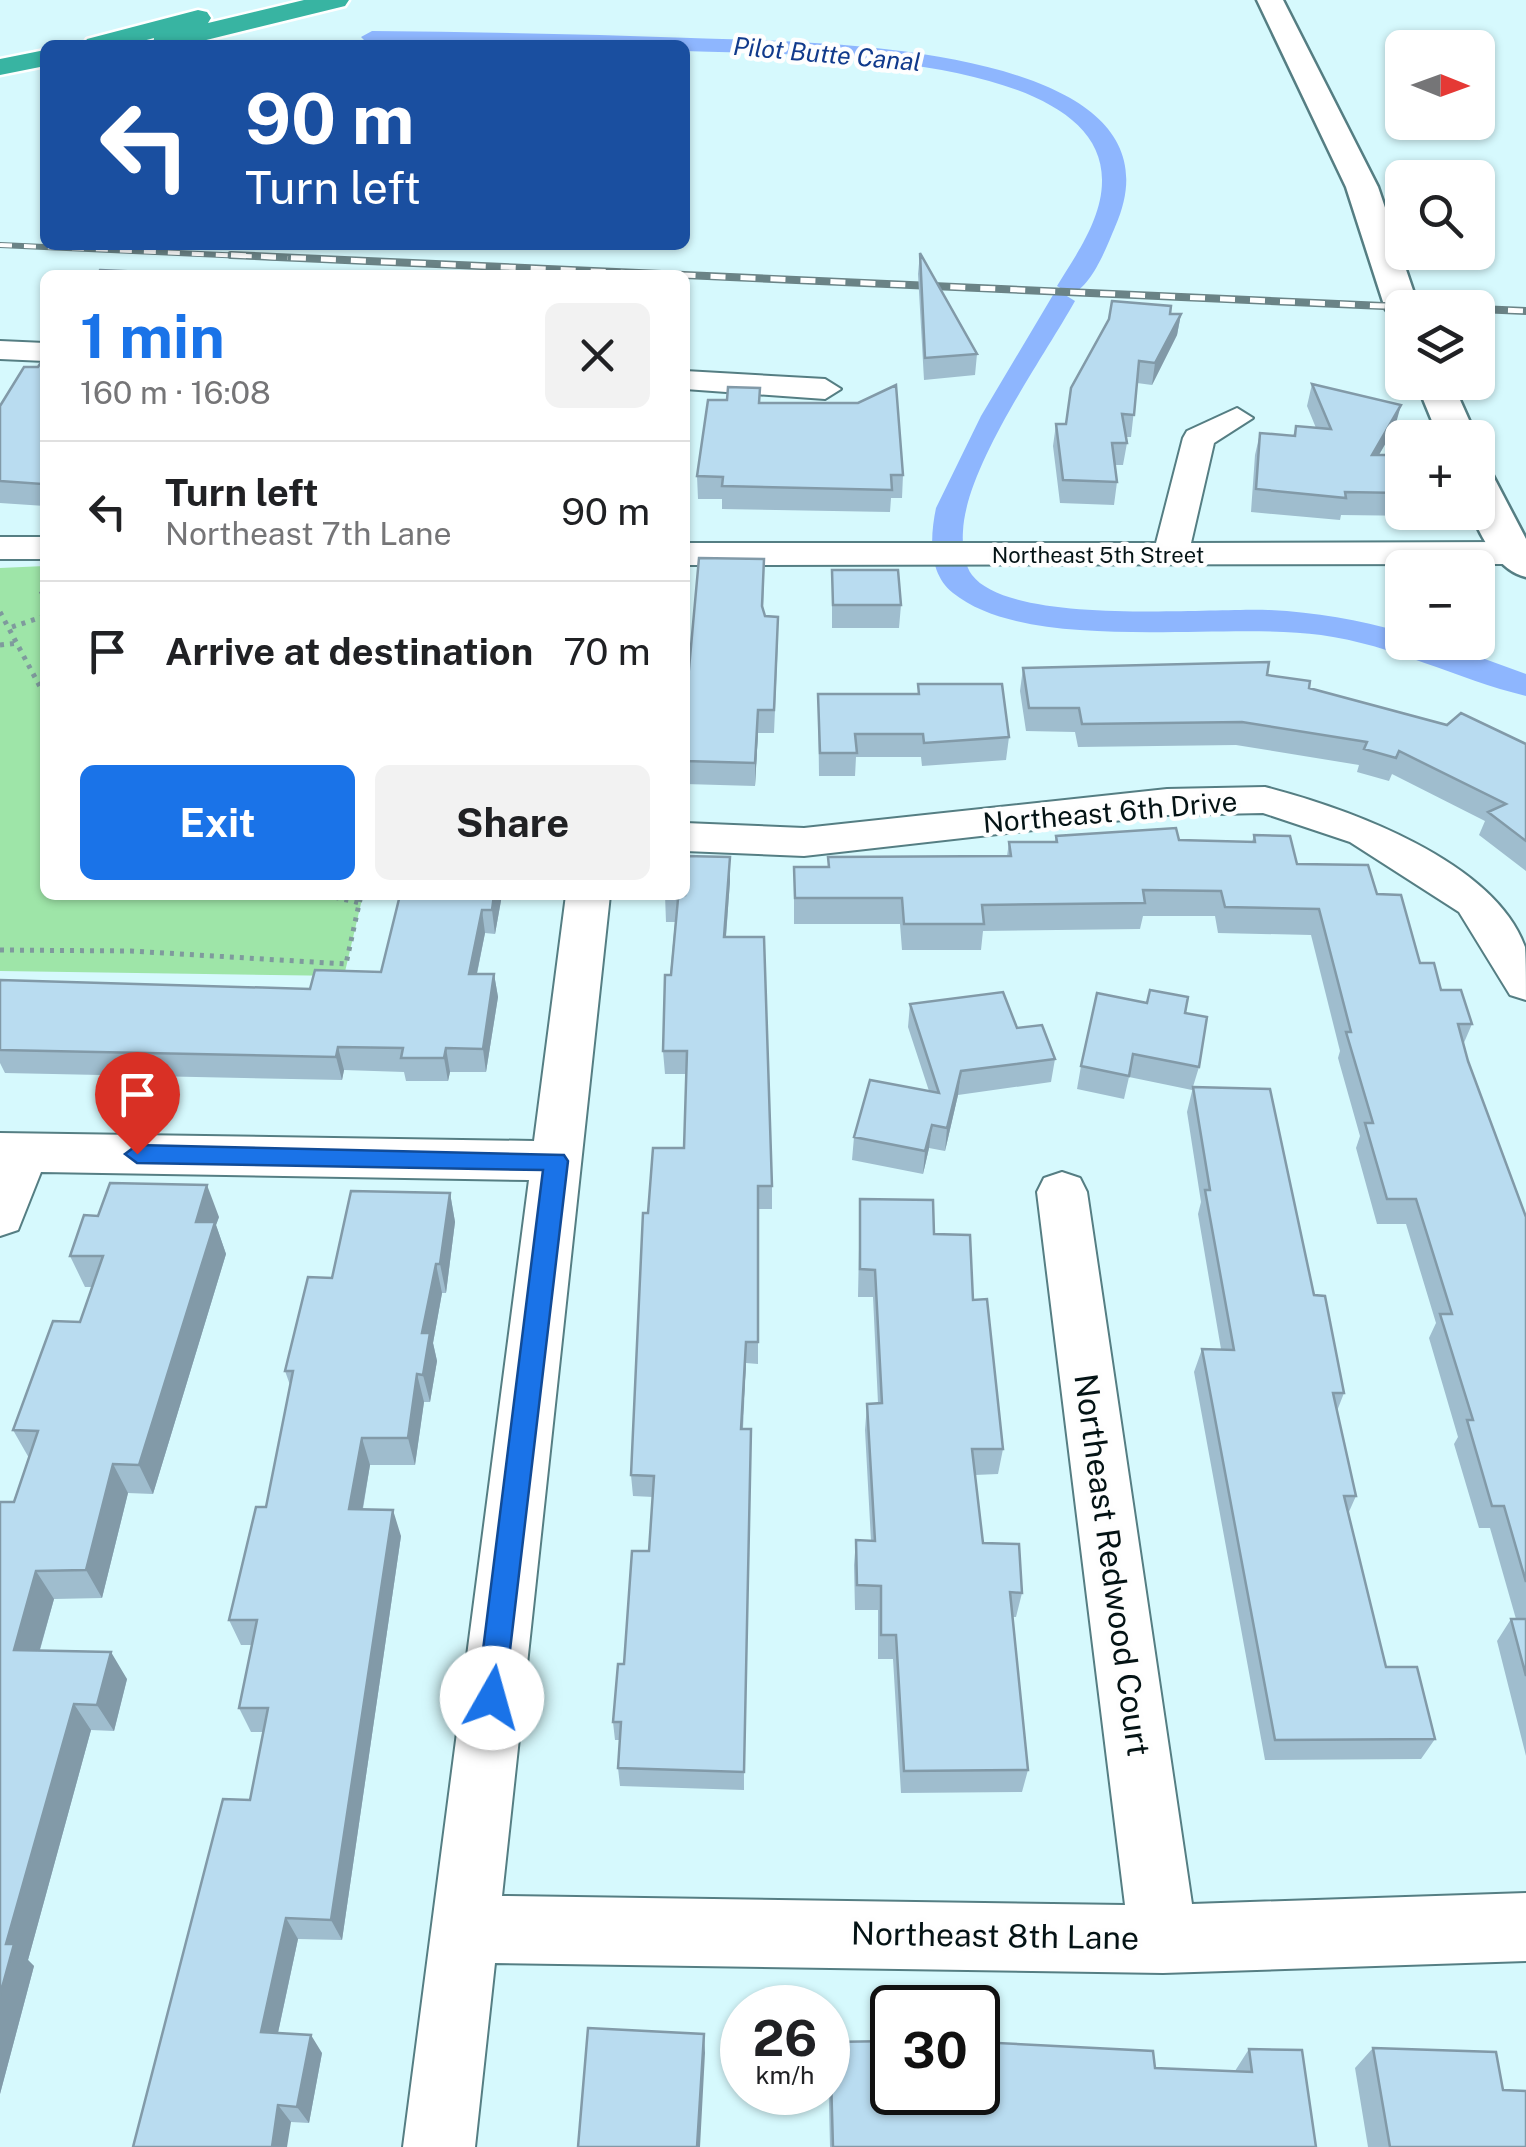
<!DOCTYPE html>
<meta charset="utf-8">
<style>
body{margin:0;font-family:"Public Sans",sans-serif;background:#f2f2f2;color:#202124;height:100vh;display:flex;flex-direction:column;font-size:38px;white-space:nowrap}
*{box-sizing:border-box;margin:0}
p{font-size:32px;color:#757577}
.icon{flex:none;width:55px;height:55px;fill:none;stroke:currentColor;stroke-width:2;stroke-linecap:round;stroke-linejoin:round}
.map{position:relative;flex:1;overflow:hidden}
.drawer{position:absolute;left:40px;top:270px;width:650px;height:630px;display:flex;flex-direction:column;background:#fff;border-radius:15px;box-shadow:0 2px 8px #0004}
.drawer>*{flex:none}
.top-card{position:absolute;left:40px;top:40px;width:650px;height:210px;border-radius:15px;box-shadow:0 2px 8px #0004;background:#1a4fa0;color:#fff;overflow:hidden}
.needle{width:65px;rotate:91deg}
.fabs{position:absolute;left:1385px;top:30px;display:grid;gap:20px}
.fabs a{display:grid;place-items:center;width:110px;height:110px;border-radius:15px;background:#fff;box-shadow:0 2px 8px #0004;font-size:50px}
.speed{position:absolute;left:720px;top:1985px;display:flex;gap:20px;font-size:50px;font-weight:700;text-align:center}
.speed>*{display:grid;place-content:center;width:130px;height:130px;border-radius:50%;background:#fff;box-shadow:0 2px 8px #0004;line-height:1}
.speed small{font-size:25px;font-weight:400}
.speed .limit{border:5px solid #111;border-radius:15px;background:#fff;color:#111}
.pin{position:absolute;display:grid;place-items:center;width:85px;height:85px;color:#fff;margin:-102px -42px;border-radius:50% 50% 50% 0;rotate:-45deg;box-shadow:0 0 10px #0007}
.pin .icon{rotate:45deg}
.me{position:absolute;width:110px;margin:-55px;rotate:7deg;stroke-linejoin:round;filter:drop-shadow(0 0 8px #0008)}
.turn{display:flex;align-items:center;gap:35px;height:210px;padding:0 40px;font-size:45px}
.turn .icon{width:130px;height:130px;stroke-width:2.5}
.turn b{display:block;font-size:70px;line-height:85px}
.round{display:grid;place-items:center;flex:none;width:105px;height:105px;border-radius:15px;background:#f2f2f2}
.summary{display:flex;align-items:center;justify-content:space-between;height:170px;padding:0 40px}
h1{font-size:60px;font-weight:700;line-height:75px;color:#1a73e8}
.primary-button{display:flex;gap:20px;margin-top:auto;padding:20px 40px}
.primary-button a{flex:1;height:115px;border-radius:15px;background:#1a73e8;color:#fff;font-size:40px;font-weight:700;line-height:115px;text-align:center}
.primary-button a+a{background:#f2f2f2;color:#202124}
ul{padding:0;list-style:none}
li{display:flex;align-items:center;gap:30px;height:140px;padding:0 40px;border-top:2px solid #e0e0e0}
li div{flex:1}
li b{display:block;font-size:38px}
li em{font-style:normal}
.map>svg:first-child{display:block}
.green{fill:#9ee5a8}
.lines{fill:none;stroke-linecap:round;stroke-linejoin:round}
.canal{fill:#8eb6fe;fill-rule:evenodd}
.minor-casing{stroke:#557e83;stroke-width:4}
.tertiary-casing{stroke:#557e83;stroke-width:5}
.trunk-casing{stroke:#fff;stroke-width:5}
.path{stroke:#7f9a9d;stroke-width:5;stroke-dasharray:4 6;stroke-linecap:butt}
.minor{fill:#fff;fill-rule:evenodd}
.tertiary{fill:#fff;fill-rule:evenodd}
.trunk{fill:#38b4a2;fill-rule:evenodd}
.rail-far1-casing{stroke:#6a8386;stroke-width:6}
.rail-casing{stroke:#6a8386;stroke-width:8}
.rail-far1{stroke:#fefefe;stroke-width:4;stroke-dasharray:12;stroke-linecap:butt}
.rail{stroke:#fefefe;stroke-width:5;stroke-dasharray:15;stroke-linecap:butt}
.wall{fill:#9fbdce}
.shaded-wall{fill:#829aa8}
.building{fill:#b9dcf0;stroke:#829aa8;stroke-width:2.5}
.route{fill:#1a73e8;stroke:#114b97;stroke-width:2.5}
.labels{text-anchor:middle;stroke-width:9;stroke-linejoin:round;paint-order:stroke}
.far-street-label{font-size:22px;fill:#041315;stroke:#fefefe}
.far-water-label{font-size:25px;font-style:italic;fill:#113a8c;stroke:#fefefe}
.street-label{font-size:28px;fill:#041315;stroke:#fefefe}
.near-street-label{font-size:32px;fill:#041315;stroke:#fefefe}
</style>
<div class="map">
<svg width="1526" height="2147" viewBox="0 0 1526 2147">
<rect width="100%" height="100%" fill="#d6f9fd"/>
<path class="green" d="M45 566V895H363L344 976 0 971V568Z"/>
<g class="lines">
<path class="canal" d="M372 31C478 32 585 34 691 38 790 42 1199 38 1115 227 1107 246 1091 289 1070 294L1057 286C1076 255 1102 219 1102 181 1104 48 774 55 685 51V45L365 41 361 37Z
M1062 293 1075 301C1042 360 966 466 963 531 962 545 964 565 972 575 1011 626 1206 608 1268 610 1314 612 1358 620 1402 632V642H1438L1526 674V696C1456 679 1394 645 1321 635 1224 621 1030 655 953 593 928 573 930 537 936 508L981 416 1053 295Z"/>
<g class="minor-casing">
<path id="minor" d="M0 341 45 343V361L0 359Z
M685 371 825 379 841 389 825 399 685 389Z
M1237 408 1253 418 1214 443 1191 543 1512 542 1525 545 1526 558 1512 564 685 565V543H1156L1183 438 1187 431Z
M0 537H45V559H0Z
M1265 787C1346 808 1494 860 1525 947 1526 961 1526 985 1526 1000L1510 995 1459 912 1350 842 1263 813 1167 815 804 856 685 851V823L804 828 1167 789Z
M566 895H610L502 1896 1125 1905 1037 1192 1044 1178 1062 1172 1080 1178 1087 1192 1192 1904 1526 1893V1961L1163 1973 495 1963 475 2147H403L529 1180 41 1172 18 1230 0 1236V1133L534 1141Z"/>
</g>
<g class="tertiary-casing">
<path id="tertiary" d="M1257 0H1283L1378 187 1419 308H1402V318L1390 315 1385 308 1346 187Z
M1416 382H1452L1477 438H1439Z
M1478 470 1492 474 1526 539V577C1499 571 1481 538 1471 512H1478Z"/>
</g>
<g class="trunk-casing">
<path id="trunk" d="M304 0H349L345 6 186 45H153L154 38 128 45H83L87 39 198 10 207 12 211 18 208 23Z
M45 50V66L0 75V59Z"/>
</g>
<path class="path" d="M41 591 45 598
M0 612 45 696
M12 627 45 616
M0 645 18 643
M325 895 360 903
M0 950 131 951 346 964 361 895"/>
<use href="#minor" class="minor"/>
<use href="#tertiary" class="tertiary"/>
<use href="#trunk" class="trunk"/>
<g class="rail-far1-casing">
<path id="rail-far1" d="M0 245 288 258"/>
</g>
<g class="rail-casing">
<path id="rail" d="M231 255 1429 308
M1478 309 1526 311"/>
</g>
<use href="#rail-far1" class="rail-far1"/>
<use href="#rail" class="rail"/>
</g>
<path class="wall" d="M920 253 977 354 975 375 924 380 918 274Z
M1181 314 1177 335 1152 385 1137 383 1131 437H1126L1127 443 1123 465H1115L1117 482 1114 505 1060 503 1053 446 1056 424H1066Z
M45 356V506L0 503V406L38 367Z
M1312 384 1395 427 1379 455H1402V512H1422L1421 516 1341 515 1340 520 1251 512 1255 455 1260 433 1293 436 1296 426 1316 428 1307 406Z
M760 388V403L903 475 902 498H891L890 512 722 509V499H698L697 476 727 400Z
M832 570 901 605 899 628H832Z
M764 582 763 609 765 616 778 640 774 733H758L755 786 685 784V713Z
M1023 668 1267 675 1309 688 1447 725 1526 744V871L1479 835 1485 821 1392 774 1389 781 1357 772 1359 765 1236 745 1078 747 1075 732 1026 731 1020 691Z
M918 684 1009 737 1006 760 922 766 921 757H856L855 776H819L818 694H918Z
M1254 835 1297 864 1377 894 1420 963 1472 1024 1463 1045 1468 1061 1526 1217V1756L1497 1641 1511 1619H1516L1490 1528H1479L1454 1444 1458 1437 1429 1338 1436 1323 1406 1224H1377L1356 1148 1360 1136 1338 1058 1340 1051 1311 935 1218 933 1215 916H1143L1140 929 983 931 981 950H902L900 924H794V867H828V857L1007 856 1009 842H1055L1056 836 1252 842Z
M730 881 726 937 772 1186V1209H758V1364L746 1363 743 1429 744 1790 620 1786 618 1768 620 1740H615L613 1722 649 1551 653 1497 633 1496 631 1475 648 1213 684 1148 686 1074H665L663 1051 675 922H666L665 895Z
M400 895H502L495 934 485 933 477 974H494L498 997 486 1072H450L448 1081H406L404 1072 344 1070 342 1080 5 1073 0 1063V980L310 989 381 972Z
M910 1004 1017 1028 1055 1059 1051 1082 958 1095 945 1151 929 1148 923 1174 852 1160 854 1137 929 1091 908 1027Z
M1185 1013 1199 1067 1192 1090 1129 1077 1124 1099 1077 1089 1081 1066Z
M1193 1087 1314 1295 1344 1393 1337 1411 1356 1496 1348 1514 1386 1667 1435 1739 1421 1759 1265 1760 1194 1372 1202 1349H1221L1198 1214 1201 1202 1187 1112Z
M450 1193 455 1222 446 1293H442L433 1343 437 1361 430 1402H424L415 1465H370L363 1509 401 1536 342 1940 298 1939 278 2033 322 2053 309 2123 291 2122 133 2147 250 1800 264 1732H251L239 1708 252 1645H241L229 1620 266 1507 290 1385 285 1371 332 1278Z
M860 1199 934 1234 973 1300 1003 1449 998 1474 975 1475 983 1543 1022 1593 1016 1617H1013L1028 1770 1022 1792 901 1793 893 1659H878V1610H855L854 1565 856 1540 871 1541 865 1430 867 1404 878 1403 873 1297H858Z
M219 1217 216 1225 226 1254 153 1494 128 1493 102 1598 54 1599 40 1650 127 1679 114 1731 91 1730 28 1960 34 1966 0 2094 14 1502 29 1458 13 1430 80 1322 92 1287H85L70 1256Z
M830 2042 1155 2068 1235 2071 1249 2049 1316 2147H830L828 2063Z
M1373 2048 1503 2090 1526 2147H1368L1355 2068Z"/>
<path class="shaded-wall" d="M1181 314 1177 335 1152 385 1155 363Z
M1401 405 1395 427 1366 477 1372 455Z
M758 710V733L755 786V763Z
M730 857V881L724 961V937Z
M494 895H502L495 934 492 910Z
M482 910 485 933 472 997 469 974Z
M494 974 498 997 486 1072 483 1049Z
M338 1047 344 1070 342 1080 336 1057Z
M446 1048 450 1072 448 1081 444 1058Z
M961 1071 958 1095 945 1151 947 1128Z
M932 1125 929 1148 923 1174 925 1151Z
M207 1185 219 1217 216 1225 226 1254 153 1494 139 1465 196 1222Z
M450 1193 455 1222 446 1293 440 1264Z
M436 1264 442 1293 433 1343 437 1361 430 1402 423 1375 422 1333Z
M746 1342V1363L741 1450V1429Z
M417 1374 424 1402 415 1465 408 1438Z
M362 1438 370 1465 358 1535 349 1509Z
M113 1464 128 1493 102 1598 86 1570Z
M393 1510 401 1536 342 1940 331 1920Z
M36 1571 54 1599 32 1677 14 1650Z
M111 1652 127 1679 114 1731 97 1705Z
M74 1704 91 1730 28 1960 34 1966 0 2094V1995L6 1944Z
M286 1918 298 1939 274 2051 261 2032Z
M704 2034 705 2053 700 2147H697Z
M311 2035 322 2053 309 2123 297 2107Z
M278 2105 291 2122 287 2147H272Z"/>
<path class="building" d="M920 253 977 354 925 358Z
M100 270 211 275H97Z
M1112 301 1171 306 1170 314H1181L1155 363 1139 361 1134 415 1122 414 1127 443H1112L1117 482 1063 480 1056 424H1066L1071 388 1109 319Z
M45 356V479L42 484 0 481V406L24 367H38Z
M1312 384 1401 405 1372 455H1402V493L1345 492 1346 498 1256 489 1260 433 1295 436 1296 426 1331 429Z
M896 385 903 475H891L892 490 722 486 723 477 697 476 708 400H727L728 387 760 388 759 403H858Z
M699 558 764 559 762 606 765 616 778 617 774 710H758L755 763 685 761V713Z
M832 570H898L901 605H833Z
M1269 662 1267 675 1310 681 1309 688 1447 725 1461 713 1526 744V841L1488 812 1506 804 1399 751 1396 758 1364 749 1367 742 1242 722 1082 724 1079 708H1029L1023 668Z
M918 684H1002L1009 737 924 743 923 734H855L857 753H820L818 694H919Z
M1176 828 1179 840 1255 842 1254 835 1290 836 1297 864 1368 865 1377 894 1401 895 1420 963H1434L1441 990H1461L1472 1024H1458L1468 1061 1526 1217V1582L1504 1506H1492L1467 1420H1473L1440 1314H1452L1416 1199H1387L1365 1123H1373L1346 1032H1351L1319 909 1225 907 1221 891 1143 890 1145 903 982 905 984 924H904L902 898H795L794 867H829L828 857 1011 856 1009 842H1057L1056 836Z
M685 856 730 857 724 937H764L772 1186H758V1342H746L741 1429H751L744 1772 618 1768 621 1722H613L618 1664H624L632 1551H649L654 1476 631 1475 643 1213H648L653 1148H684L687 1051H663L665 975H671L678 899 665 898V895H685Z
M400 895H494L492 910H482L469 974H494L483 1049 446 1048 444 1058H401L403 1048 338 1047 336 1057 0 1050V980L310 989 315 970 381 972Z
M1150 990 1188 997 1185 1013 1207 1017 1199 1067 1133 1054 1129 1076 1081 1066 1097 993 1147 1003Z
M1003 992 1017 1028 1042 1025 1055 1059 961 1071 947 1128 932 1125 925 1151 854 1137 870 1080 939 1093 910 1004Z
M1193 1087 1270 1089 1314 1295 1325 1296 1344 1393H1333L1356 1496H1344L1386 1667H1417L1435 1739 1275 1740 1202 1349 1234 1350 1205 1190H1210Z
M110 1183 207 1185 196 1222H215L139 1465 113 1464 86 1570 36 1571 14 1650 111 1652 97 1705 74 1704 6 1944H14L0 1995V1502H14L38 1431 13 1430 53 1321 80 1322 103 1256H70L84 1215 98 1216Z
M351 1191 450 1193 440 1264H436L422 1333H430L423 1375 417 1374 408 1438H362L349 1509 393 1510 331 1920 286 1918 261 2032 311 2035 297 2107 278 2105 272 2147H133L223 1799 250 1800 268 1708H239L257 1620H229L256 1507H266L293 1371H285L308 1277 332 1278Z
M860 1199 933 1200 934 1234 970 1235 973 1300 987 1299 1003 1449H972L983 1543 1019 1544 1022 1593 1010 1592 1028 1770 904 1771 896 1635H881V1586L857 1585 856 1540 875 1541 867 1404 882 1403 875 1270 860 1269Z
M1511 1619H1526V1676Z
M588 2028 704 2034 697 2147H578Z
M892 2041V2092H978V2042L1153 2051 1155 2068 1252 2072 1249 2049 1302 2050 1316 2147H833L830 2042Z
M1373 2048 1496 2052 1503 2090 1526 2091V2147H1390Z"/>
<path class="route" d="M137 1145 564 1155 568 1161 503 1709 492 1713 482 1709 477 1698 543 1170 137 1163 125 1154Z"/>
<g class="labels">
<g class="far-street-label">
<text x="1098" y="563">Northeast 5th Street</text>
</g>
<g class="far-water-label">
<text transform="translate(827 54) rotate(5)" y="9">Pilot Butte Canal</text>
</g>
<g class="street-label">
<text transform="translate(1110 812) rotate(-5)" y="10">Northeast 6th Drive</text>
</g>
<g class="near-street-label">
<text transform="translate(1112 1565) rotate(82)" y="11">Northeast Redwood Court</text>
<text transform="translate(995 1936) rotate(1)" y="11">Northeast 8th Lane</text>
</g>
</g>
</svg>
<div class="fabs">
<a><svg class="needle" viewBox="-14 -14 28 28"><path d="M0-13l5 13h-10z" fill="#e53935"/><path d="M0 13l5-13h-10z" fill="#757577"/></svg></a>
<a><svg class="icon" aria-label="search" viewBox="0 0 24 24"><circle cx="10" cy="10" r="6"/><path d="M15 15l6 6"/></svg></a>
<a><svg class="icon" aria-label="layers" viewBox="0 0 24 24"><path d="M12 4l9 5-9 5-9-5zM3 14l9 5 9-5"/></svg></a>
<a>+</a>
<a>−</a>
</div>
<div class="speed"><div>26<small>km/h</small></div><div class="limit">30</div></div>
<div class="pin" style="left:137px;top:1154px;background:#d93025"><svg class="icon" aria-label="arrive" viewBox="0 0 24 24"><path d="M6 21V4h12l-3 4 3 4H6"/></svg></div>
<svg class="me" style="left:492px;top:1698px" viewBox="-20 -20 40 40"><circle r="19" fill="#fff"/><path d="M0-13L10 11 0 6-10 11z" fill="#1a73e8"/></svg>
<div class="top-card">
<div class="turn"><svg class="icon" aria-label="left" viewBox="0 0 24 24"><path d="M17 20v-9H6M10 6l-5 5 5 5"/></svg><div><b>90 m</b>Turn left</div></div>
</div>
<section class="drawer">
<div class="summary"><div><h1>1 min</h1><p>160 m · 16:08</p></div><a class="round"><svg class="icon" aria-label="close" viewBox="0 0 24 24"><path d="M6 6l12 12M18 6L6 18"/></svg></a></div>
<ul>
<li><svg class="icon" aria-label="left" viewBox="0 0 24 24"><path d="M17 20v-9H6M10 6l-5 5 5 5"/></svg><div><b>Turn left</b><p>Northeast 7th Lane</p></div><em>90 m</em></li>
<li><svg class="icon" aria-label="arrive" viewBox="0 0 24 24"><path d="M6 21V4h12l-3 4 3 4H6"/></svg><div><b>Arrive at destination</b></div><em>70 m</em></li>
</ul>
<div class="primary-button"><a>Exit</a><a>Share</a></div>
</section>
</div>
